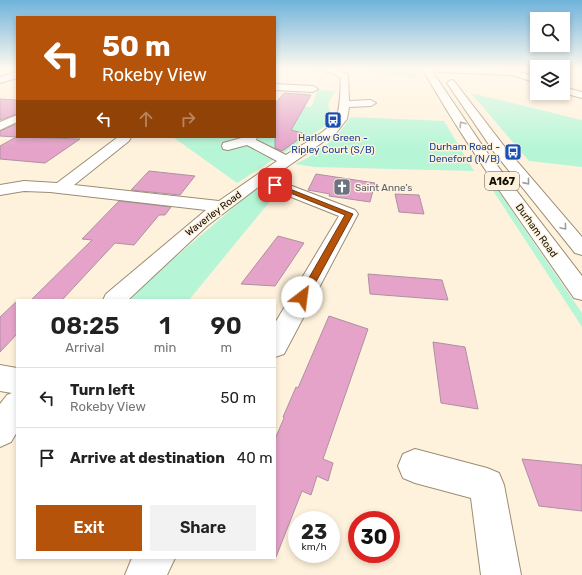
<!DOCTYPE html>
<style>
body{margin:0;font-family:Rubik,sans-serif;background:#f2f2f2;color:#222;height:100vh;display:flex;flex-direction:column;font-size:15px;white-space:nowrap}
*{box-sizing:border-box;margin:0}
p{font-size:13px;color:#767676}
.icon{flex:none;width:22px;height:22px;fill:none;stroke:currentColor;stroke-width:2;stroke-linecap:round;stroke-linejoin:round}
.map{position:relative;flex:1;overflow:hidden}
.sheet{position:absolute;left:16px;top:299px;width:260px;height:260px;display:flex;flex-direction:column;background:#fff;border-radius:0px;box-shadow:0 2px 6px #0003}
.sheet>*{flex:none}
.banner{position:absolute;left:16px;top:16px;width:260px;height:122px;border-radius:0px;box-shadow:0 2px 6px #0003;background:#b45309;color:#fff;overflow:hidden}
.controls{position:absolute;left:530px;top:12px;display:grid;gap:8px}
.controls a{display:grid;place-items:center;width:40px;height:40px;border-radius:0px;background:#fff;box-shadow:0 2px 6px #0003;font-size:20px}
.speed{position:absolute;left:288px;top:511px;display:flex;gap:8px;font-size:20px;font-weight:700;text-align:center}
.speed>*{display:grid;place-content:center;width:52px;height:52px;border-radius:50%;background:#fff;box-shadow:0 2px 6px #0003;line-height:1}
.speed small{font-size:10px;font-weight:400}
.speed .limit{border:6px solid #d22;background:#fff;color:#111}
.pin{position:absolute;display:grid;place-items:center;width:34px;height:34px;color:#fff;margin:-17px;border-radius:8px;box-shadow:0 2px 6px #0006}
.me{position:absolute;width:44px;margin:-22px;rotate:30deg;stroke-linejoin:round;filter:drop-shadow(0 0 3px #0008)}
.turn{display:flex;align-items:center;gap:14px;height:84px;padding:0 20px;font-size:18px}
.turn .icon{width:52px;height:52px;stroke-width:2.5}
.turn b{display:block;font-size:28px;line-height:34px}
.lanes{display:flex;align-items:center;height:38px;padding:0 20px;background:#0003;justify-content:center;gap:20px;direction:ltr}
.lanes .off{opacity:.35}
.eta{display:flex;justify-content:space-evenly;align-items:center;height:68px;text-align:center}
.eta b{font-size:24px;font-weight:600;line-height:28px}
.cta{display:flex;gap:8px;margin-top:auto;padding:8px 20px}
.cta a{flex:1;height:46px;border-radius:0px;background:#b45309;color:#fff;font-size:16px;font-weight:600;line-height:46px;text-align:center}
.cta a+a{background:#f2f2f2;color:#222}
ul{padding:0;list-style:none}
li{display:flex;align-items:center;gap:12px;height:60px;padding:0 20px;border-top:1px solid #e0e0e0}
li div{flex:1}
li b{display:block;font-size:15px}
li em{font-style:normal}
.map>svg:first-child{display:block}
.green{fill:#b6f6d7}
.building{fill:#e5a3c9;stroke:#ad91a1}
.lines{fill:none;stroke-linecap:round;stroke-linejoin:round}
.minor-casing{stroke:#9c8d74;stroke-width:2}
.major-casing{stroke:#9c8d74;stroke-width:2}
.minor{fill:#fff;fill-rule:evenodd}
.major{fill:#fff;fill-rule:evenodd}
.oneway{stroke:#a09e9b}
.route{fill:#b45309;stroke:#753606}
.labels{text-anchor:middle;stroke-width:3;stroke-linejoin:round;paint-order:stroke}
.far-transit-label{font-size:10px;fill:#164399;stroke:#fff2dc}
.far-worship-label{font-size:10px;fill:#5b616d;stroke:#fff2dc;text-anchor:start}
.far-street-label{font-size:10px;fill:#120d05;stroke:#fff2dc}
.shield{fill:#fff2dc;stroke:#595246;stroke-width:1}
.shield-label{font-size:11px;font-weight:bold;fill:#120d05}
</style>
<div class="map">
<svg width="582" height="575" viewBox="0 0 582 575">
<rect width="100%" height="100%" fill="#fff2dc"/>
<path class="green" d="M358 68H413L416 78Z
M318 90 335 91 328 104 331 115 324 127 237 183 173 137H275V104L311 107Z
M471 93 582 120V167L529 161Z
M351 117 444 121 474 171 314 167 295 164C318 154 337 138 351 117Z
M488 183H493L582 313V327Z
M268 189 276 194 189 300H130L158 272 254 190Z"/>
<path class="building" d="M284 93 311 95 291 130 306 134 282 151 275 148V104Z
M0 99 17 100V114L0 120Z
M17 124V137L80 139 45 163 0 159V146L16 137 0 136V131Z
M149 171 195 176 180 195 131 190Z
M316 174 375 183 370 202 329 196 330 194 308 190Z
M395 194 419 195 424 214 399 212Z
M119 201 171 207 165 215H159L134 245 115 243 62 300H31L92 240 82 239Z
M278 236 304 243 275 286 241 284Z
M368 274 442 280 448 300 370 294Z
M17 301V334L0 352V317Z
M329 316 368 329 323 459 333 463 328 481 317 476 311 495 302 491 276 557H275V439L284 418 283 417 296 387 298 388Z
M433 342 465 347 478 409 441 403Z
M522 459 582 465V511L539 506Z"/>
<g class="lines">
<g class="minor-casing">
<path id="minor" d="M318 68 335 69 348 75 349 101 371 100 376 103 371 106 349 107 347 119 336 133 271 178 355 210 358 214 284 354 275 357V323L339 216 261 185 208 225 128 300H103L106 294 206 210 50 192 24 191 0 195V185L24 181 57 183 118 137H131L129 141 74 185 219 201 277 161 247 145 228 150 223 149 222 146 223 143 245 137H257L256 140 286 155C299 146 330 131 336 118 341 106 340 90 341 78L332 73 319 70Z
M437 68 512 70 537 77V83L512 75 440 72H437Z
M17 72V78L0 83V77Z
M275 84 313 86 318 89 313 92 275 90Z
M563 87 582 92V98L563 93Z
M17 115V122L0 130V122Z
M0 365 17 368V432L11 442 0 447V404L7 395 12 393 0 391Z
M415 449 487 468 499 473 504 485 521 575H481L471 498 415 483 403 478 398 466 403 454Z
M132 558H175L167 575H125Z"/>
</g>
<g class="major-casing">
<path id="major" d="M422 68H430L486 151 582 276V300L574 298C522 222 467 148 422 68Z
M451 80 454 81 504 146 582 237V255L575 253 494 152 447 83Z"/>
</g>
<use href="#minor" class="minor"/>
<use href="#major" class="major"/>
</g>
<defs><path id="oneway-chevron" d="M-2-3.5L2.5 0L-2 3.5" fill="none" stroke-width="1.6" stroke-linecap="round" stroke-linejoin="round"/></defs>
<g class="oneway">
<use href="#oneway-chevron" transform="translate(462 124) rotate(-124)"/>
<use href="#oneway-chevron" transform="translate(527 182) rotate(51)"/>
<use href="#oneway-chevron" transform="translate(564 227) rotate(50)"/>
</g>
<linearGradient id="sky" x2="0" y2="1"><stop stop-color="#6fb3db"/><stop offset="0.46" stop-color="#fff9ef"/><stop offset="1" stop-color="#fff9ef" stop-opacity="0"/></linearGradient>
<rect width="582" height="148" fill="url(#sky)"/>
<path class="route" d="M273 184H277L353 214 306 300 302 301 298 297 345 215 273 186Z"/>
<defs>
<g id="bus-square" transform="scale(0.9)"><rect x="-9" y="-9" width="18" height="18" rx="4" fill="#1a4fb4" stroke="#fff2dc"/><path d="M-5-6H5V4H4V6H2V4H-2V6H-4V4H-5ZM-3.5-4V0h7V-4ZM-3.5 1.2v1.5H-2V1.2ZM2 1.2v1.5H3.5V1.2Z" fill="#fff"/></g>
<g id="church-square" transform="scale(0.9)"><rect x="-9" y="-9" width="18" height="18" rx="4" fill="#6b7280" stroke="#fff2dc"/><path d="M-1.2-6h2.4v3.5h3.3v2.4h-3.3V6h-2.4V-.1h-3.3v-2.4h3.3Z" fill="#fff"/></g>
</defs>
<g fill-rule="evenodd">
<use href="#bus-square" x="333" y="120"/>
<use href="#bus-square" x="513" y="152"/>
<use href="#church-square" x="342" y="187"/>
</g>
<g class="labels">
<g class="far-transit-label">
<text x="333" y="141">Harlow Green -<tspan x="333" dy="12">Ripley Court (S/B)</tspan></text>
<text x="500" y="150" text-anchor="end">Durham Road -<tspan x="500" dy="12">Deneford (N/B)</tspan></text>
</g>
<g class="far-worship-label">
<text x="355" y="191">Saint Anne's</text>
</g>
<g class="far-street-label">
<text transform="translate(213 213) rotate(-37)" y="4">Waverley Road</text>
<text transform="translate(537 230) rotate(54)" y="4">Durham Road</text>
</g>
<rect class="shield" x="485" y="172" width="34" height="18" rx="3"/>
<g class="shield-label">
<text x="502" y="185">A167</text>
</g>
</g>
</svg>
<div class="controls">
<a><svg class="icon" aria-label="search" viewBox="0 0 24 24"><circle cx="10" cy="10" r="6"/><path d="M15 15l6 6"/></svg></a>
<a><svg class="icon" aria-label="layers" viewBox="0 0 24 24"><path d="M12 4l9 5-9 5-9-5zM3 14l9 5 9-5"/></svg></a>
</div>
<div class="speed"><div>23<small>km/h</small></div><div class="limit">30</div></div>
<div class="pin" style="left:275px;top:185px;background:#d93025"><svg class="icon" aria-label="arrive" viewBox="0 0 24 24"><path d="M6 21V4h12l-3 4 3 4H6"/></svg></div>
<svg class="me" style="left:302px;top:297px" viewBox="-20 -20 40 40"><circle r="19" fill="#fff"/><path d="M0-13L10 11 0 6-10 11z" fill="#b45309"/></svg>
<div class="banner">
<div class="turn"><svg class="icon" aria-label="left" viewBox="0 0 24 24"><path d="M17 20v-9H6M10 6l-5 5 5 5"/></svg><div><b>50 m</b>Rokeby View</div></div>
<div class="lanes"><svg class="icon" aria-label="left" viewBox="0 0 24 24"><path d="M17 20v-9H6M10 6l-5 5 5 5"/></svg><svg class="icon off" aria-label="ahead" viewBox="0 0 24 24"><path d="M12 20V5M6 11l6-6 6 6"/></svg><svg class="icon off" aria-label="right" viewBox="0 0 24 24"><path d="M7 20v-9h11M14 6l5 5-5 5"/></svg></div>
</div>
<section class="sheet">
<div class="eta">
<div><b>08:25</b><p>Arrival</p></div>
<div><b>1</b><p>min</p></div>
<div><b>90</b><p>m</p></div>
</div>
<ul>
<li><svg class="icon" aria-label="left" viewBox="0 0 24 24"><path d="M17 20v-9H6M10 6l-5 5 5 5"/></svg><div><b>Turn left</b><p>Rokeby View</p></div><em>50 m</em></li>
<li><svg class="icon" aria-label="arrive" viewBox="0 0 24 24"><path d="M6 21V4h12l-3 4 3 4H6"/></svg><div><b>Arrive at destination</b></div><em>40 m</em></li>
</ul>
<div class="cta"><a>Exit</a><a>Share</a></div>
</section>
</div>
